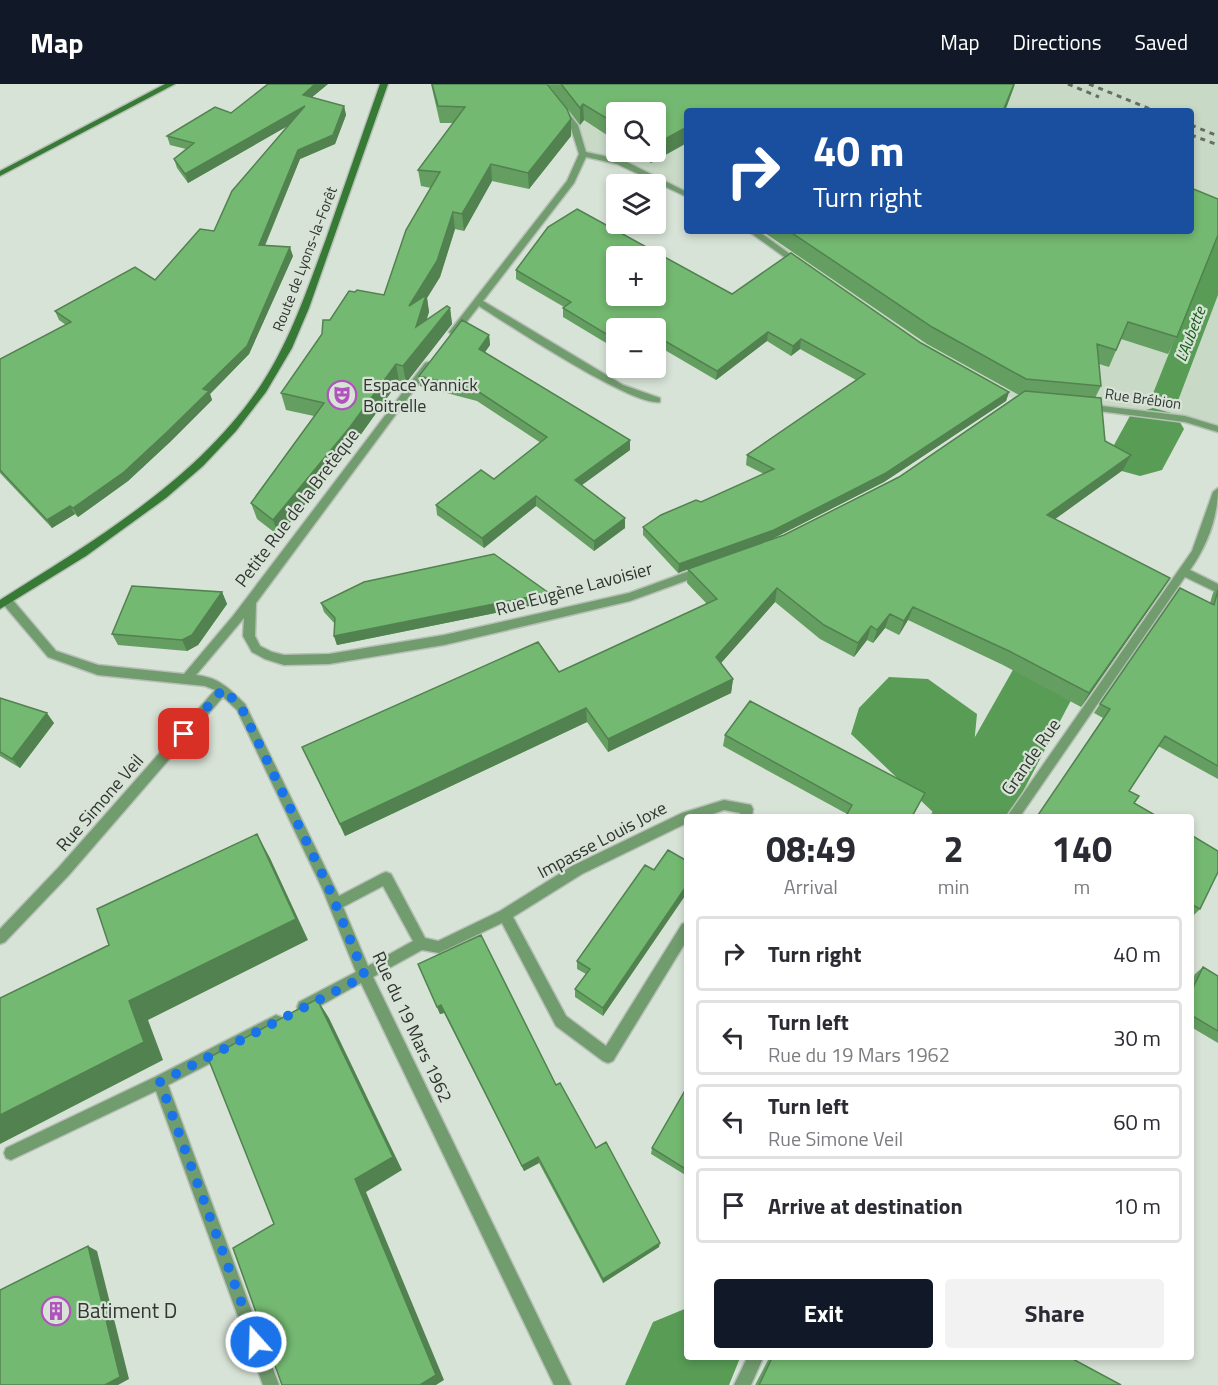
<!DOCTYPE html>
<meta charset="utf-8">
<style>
body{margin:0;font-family:"Titillium Web",sans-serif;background:#f2f2f3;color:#2b2b33;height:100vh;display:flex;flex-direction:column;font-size:22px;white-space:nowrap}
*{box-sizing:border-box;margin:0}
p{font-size:20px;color:#7c7c81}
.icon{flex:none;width:33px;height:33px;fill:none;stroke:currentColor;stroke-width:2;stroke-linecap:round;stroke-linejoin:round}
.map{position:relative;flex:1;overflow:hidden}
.details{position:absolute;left:684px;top:730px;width:510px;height:546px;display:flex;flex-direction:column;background:#fff;border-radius:6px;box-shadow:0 3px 9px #0003}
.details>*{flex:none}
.top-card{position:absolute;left:684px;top:24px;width:510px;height:126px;border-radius:6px;box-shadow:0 3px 9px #0003;background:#1a4fa0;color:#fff;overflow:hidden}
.buttons{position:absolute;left:606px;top:18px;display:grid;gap:12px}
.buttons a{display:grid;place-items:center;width:60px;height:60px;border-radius:6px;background:#fff;box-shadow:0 3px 9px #0003;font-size:30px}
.pin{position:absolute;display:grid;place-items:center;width:51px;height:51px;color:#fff;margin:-26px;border-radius:12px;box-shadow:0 3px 9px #0006}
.me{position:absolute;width:66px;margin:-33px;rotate:340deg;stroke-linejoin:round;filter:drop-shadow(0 0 4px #0008)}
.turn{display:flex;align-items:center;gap:21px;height:126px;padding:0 30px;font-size:27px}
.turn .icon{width:78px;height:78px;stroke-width:2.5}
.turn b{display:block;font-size:42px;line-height:51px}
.eta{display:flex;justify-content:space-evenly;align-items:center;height:102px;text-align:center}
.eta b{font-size:36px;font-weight:700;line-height:42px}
.primary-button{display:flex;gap:12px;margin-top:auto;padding:12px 30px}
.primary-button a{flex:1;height:69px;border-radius:6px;background:#111827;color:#fff;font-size:24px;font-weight:700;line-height:69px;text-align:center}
.primary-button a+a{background:#f2f2f3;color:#2b2b33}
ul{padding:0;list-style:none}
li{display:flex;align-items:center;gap:18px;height:75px;margin:0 12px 9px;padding:0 18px;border:3px solid #e1e1e2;border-radius:6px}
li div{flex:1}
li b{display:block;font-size:22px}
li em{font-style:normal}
header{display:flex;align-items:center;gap:36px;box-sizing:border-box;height:84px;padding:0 30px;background:#111827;color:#fff}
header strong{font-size:28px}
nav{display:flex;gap:33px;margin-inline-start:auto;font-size:21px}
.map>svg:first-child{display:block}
.built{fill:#c8d9c6;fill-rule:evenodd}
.water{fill:#589c56}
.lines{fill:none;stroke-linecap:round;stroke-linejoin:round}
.river{fill:#589c56;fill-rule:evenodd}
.minor-casing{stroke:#b7c0b6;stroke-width:3}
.secondary-casing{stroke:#b7c0b6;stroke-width:3}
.minor{fill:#719c6e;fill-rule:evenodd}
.secondary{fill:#367a35;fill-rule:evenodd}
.rail{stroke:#666d66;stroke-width:3;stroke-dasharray:5 5;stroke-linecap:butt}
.wall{fill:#649f61}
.shaded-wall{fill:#51824f}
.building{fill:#74b971;stroke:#51824f;stroke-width:1.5;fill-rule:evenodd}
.route{stroke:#1a73e8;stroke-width:10;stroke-dasharray:0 18}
.labels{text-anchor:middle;stroke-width:4.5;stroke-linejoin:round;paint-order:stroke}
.far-street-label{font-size:15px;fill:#313631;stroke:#d8e3d7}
.far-water-label{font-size:16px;font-style:italic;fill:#145c16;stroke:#d8e3d7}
.poi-label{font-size:18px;fill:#313631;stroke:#d8e3d7;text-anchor:start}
.street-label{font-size:18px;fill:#313631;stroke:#d8e3d7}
.near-poi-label{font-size:21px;fill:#313631;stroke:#d8e3d7;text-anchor:start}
</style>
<header>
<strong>Map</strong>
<nav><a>Map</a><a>Directions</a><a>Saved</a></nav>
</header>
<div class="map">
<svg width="1218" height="1301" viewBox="0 0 1218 1301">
<rect width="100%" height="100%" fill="#d8e3d7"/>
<path class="built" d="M541 0H1218V345L1185 335 1017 317 923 264 752 147H1191V27H687V111L620 78 583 70 579 55ZM616 28H656V68H616Z"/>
<path class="water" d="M1218 146V211L1176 322H1148Z
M889 593 928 595 977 630 974 661 936 731 851 650 859 624Z"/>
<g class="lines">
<path class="river" d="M1153 324 1175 330 1184 345 1162 386 1140 392 1118 386 1109 370 1131 330Z
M1040 575 1066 584 1077 605 1009 734H929L1014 584Z
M687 1224V1274H740L729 1301H625L653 1238Z"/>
<g class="minor-casing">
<path id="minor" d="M537 0H545L578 41 586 68 623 76 687 108V113L617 80 586 73 574 99 483 217 623 301 660 314V318C633 323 509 241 479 222L457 250H451L449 248 567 97 579 70 570 41Z
M748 147H758L804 180 803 182H797Z
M428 278 431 279V283L256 519 255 552 260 562 272 568 284 571 329 570 444 551 629 509 703 482 707 483 708 486 707 489 630 517 444 561 329 580 284 581 265 575 252 568 243 552 244 534 196 591C218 593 230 605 245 620L339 812 381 790 386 788 391 790 425 854 438 857 500 827 572 782 682 729 724 716 751 721 753 725 752 734H740V729L724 726 702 734H687V739L582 790 513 833 566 932 606 962 682 840 687 838V856L613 977 608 979 603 977 556 942 502 839 439 869 422 866 373 893 571 1301H554L361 899 309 928 304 930 299 928 297 923 299 918 356 888 322 804 237 626 223 613 69 791 5 858 0 860V845L59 783 215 606 205 602 98 591 48 573 3 520 1 517 3 514H11L56 567 98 581 184 590 233 532 425 279ZM383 802 413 857 368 882 343 823Z
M1086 320 1185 332 1218 342V348L1185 338 1083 325 1081 323Z
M1218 404C1218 433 1207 462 1190 486L1218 500V509L1185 493 1019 734H1006L1192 467 1213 408Z
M276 931 281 933 283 938 281 943 168 1001 279 1301H263L156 1007 11 1076 6 1074 4 1069 6 1064 155 993Z
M747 1274H763L751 1301H734Z"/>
</g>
<g class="secondary-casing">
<path id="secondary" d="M165 0H175L0 92V87Z
M380 0H388L309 224 292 264 266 308 236 347 203 382 166 414 86 472 0 525V516C93 457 196 397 259 304 290 258 307 206 326 155 344 103 362 51 380 0Z"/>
</g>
<use href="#minor" class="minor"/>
<use href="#secondary" class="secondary"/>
<path class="rail" d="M1068 0 1099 13
M1089 0 1155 27
M1191 41 1218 52
M1191 51 1218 61"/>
</g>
<path class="wall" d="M328 0 312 13 344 22 346 31 335 60 300 75 265 162 293 172 249 270 210 310 212 316 170 358 128 397 78 433 75 430 52 444 0 389V275L66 241 59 236 55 227 155 196 214 147 289 41 188 99 177 84 174 75 186 65 170 61 167 52 231 29Z
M431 0H547L571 52 529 105 492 97 464 147 455 145 440 193 427 214 429 228 426 236 450 224 452 240 406 299 399 297 354 360 279 452 257 435 251 419 314 332 286 326 281 309 322 250 330 236 355 208 384 211 431 104 421 102 418 86 453 39H440Z
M548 0H1015L1005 27H687L651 79 633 68H656V28H616V57L584 36 580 41Z
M762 147H1191L1177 253 1168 270 1121 255 1109 283 1099 280 1101 302 1095 314 1105 357 1131 371 1123 386 1055 435 1161 508 1081 623 1003 581 908 536 899 551 885 544 873 559 867 556 854 573 820 555 775 518 721 579 733 595 731 609 608 668 587 638 345 752 302 663 559 588 707 520 687 499 688 485 678 489 643 451V443L701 418 764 390 746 381 747 371 856 296 800 265 791 272 767 257 716 296 658 262 656 264V244H616V265L563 233V224L564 223 516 195V186L732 210 921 259 1009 308 1006 317 884 398 772 455 784 451 899 393 1019 311 927 260Z
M489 251 490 261 485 268 630 356V366L582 401 625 444 594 467 536 422 484 464 437 431 436 421 494 395 541 359 477 317 420 302 419 292Z
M1218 502V695L1158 662 1129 707 1134 719 1160 734H1036L1103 634 1094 629 1100 620 1210 519 1213 509Z
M222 508 227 520 198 561 187 567 118 561 112 550Z
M549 509V518L337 561 334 552 335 540 324 528 321 519Z
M0 614 54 639 20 684 0 672Z
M725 651 920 719 912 734H845L847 730 723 662Z
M1191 751 1200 825 1192 833H1191Z
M645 781 603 932 575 913V905L586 890 577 885V877Z
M418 880 556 1001 596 1064 659 1163 603 1199 539 1079 524 1087 444 929 440 930Z
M1203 883 1218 892V959L1191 943V898L1195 890Z
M687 1003V1092L651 1070 652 1064Z
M769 1274H1071L1121 1301H755Z"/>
<path class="shaded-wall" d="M315 0H328L305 19 303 11Z
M1015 0 1005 27H1003Z
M583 20 584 36 580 41V24Z
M305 22 307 31 188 99 185 90Z
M344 22 346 31 335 60 300 75 261 170 259 161 298 66Z
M571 35V52L529 105 528 89Z
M687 43V59L651 79V68H656V60Z
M491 80 492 97 464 147 462 130Z
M453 128 455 145 440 193 427 214 429 228 419 260 409 222Z
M290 163 293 172 249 270 210 310 212 316 170 358 128 397 78 433 73 424 203 305Z
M450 224 452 240 406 299 403 282Z
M768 248 767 257 716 296 717 287Z
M489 251 490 261 480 275 479 265Z
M658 253V262L656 264V255Z
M801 255 800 265 791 272 793 262Z
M396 280 399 297 354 360 279 452 273 436Z
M1009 308 1006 317 884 398 772 455 678 489 679 480Z
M630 356V366L575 406V396Z
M1131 371 1123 386 1040 446 1047 431Z
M536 412V422L484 464 482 454Z
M70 422 75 430 52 444 47 436Z
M625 434V444L594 467V457Z
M1170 494 1161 508 1081 623 1089 609Z
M777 504 775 518 714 587 716 573Z
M222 508 227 520 198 561 187 567 182 556Z
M549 509V518L337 561 334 552Z
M913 523 908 536 899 551 904 537Z
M890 530 885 544 873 559 877 546Z
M871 542 867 556 854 573 858 559Z
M733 595 731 609 608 668V655Z
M586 624 587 638 345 752 340 740Z
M47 629 54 639 20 684 12 675Z
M257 750 270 774 308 856 148 936 163 976 0 1060V1031L129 917Z
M687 801V809L603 932V924Z
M317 915 329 934 402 1086 366 1108 444 1296 436 1301H420L355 1095Z
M441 921 444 929 440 930 437 923Z
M538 1073 539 1079 524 1087 522 1082Z
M660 1159 659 1163 603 1199V1195Z
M88 1162 97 1167 129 1295 118 1301H105Z"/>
<path class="building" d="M268 0H315L303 11 344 22 333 51 298 66 259 161 290 163 247 262 203 305 209 307 166 349 124 388 73 424 70 422 47 436 0 386V275L71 238 55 227 135 183 155 196 200 145 214 147 232 107 305 22 185 90 174 75 194 59 167 52 215 23 231 29Z
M432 0H547L567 25 571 35 528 89 491 80 462 130 453 128 437 177 409 222 426 211 416 243 447 222 450 224 403 282 396 280 350 343 273 436 251 419 324 319 281 309 322 250 323 236H330L349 207 355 208 357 206 384 211 406 146 440 88 418 86 465 23 438 22Z
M561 0H1014L1003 27H687V43L656 60V28H616V40L583 20 580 24Z
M1191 104 1218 115V151L1177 253 1128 238 1116 266 1097 260 1101 302 1026 295 932 243 789 147H1191Z
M577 125 732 210 791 169 921 259 1009 308 886 389 774 446 679 480 643 443 661 431 696 416 701 418 774 385 747 371 865 290 801 255 793 262 768 248 717 287 658 253 656 255V244H616V256L563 224 571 218 516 186 548 143ZM616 172H656V212H616Z
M462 236 489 251 479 265 630 356 575 396 625 434 594 457 536 412 482 454 436 421 481 386 494 395 547 353 476 306 419 292Z
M1025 307 1101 314 1105 357 1131 371 1047 431 1170 494 1089 609 1009 567 913 523 904 537 890 530 877 546 871 542 858 559 824 541 777 504 716 573 733 595 608 655 586 624 340 740 302 663 538 558 559 588 717 515 688 485 784 451 899 393Z
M494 470 549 509 334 552 335 534 321 519 364 498Z
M132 502 222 508 192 551 182 556 112 550Z
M1180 504 1214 521 1218 506V682L1165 652 1129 707 1139 712 1134 719 1160 734H1043L1038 731 1110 625 1100 620Z
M0 614 47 629 12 675 0 668Z
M750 617 925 709 911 734H845L852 721 725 651Z
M257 750 296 835 129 917 144 958 0 1031V914L109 861 97 825Z
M1191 751 1218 767V788L1200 825 1191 820Z
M668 766 687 777V801L603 924 575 905 590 885 577 877 645 781 654 786Z
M481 851 556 1001 560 999 596 1064 606 1058 660 1159 603 1195 538 1073 522 1082 441 921 437 923 418 880Z
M1203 883 1218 892V947L1191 931V908Z
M1191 900 1194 901 1191 908Z
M317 915 393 1073 355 1095 436 1291 420 1301H282L233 1164 274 1140 208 974Z
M687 1003V1086L652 1064Z
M88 1162 120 1293 105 1301H0V1206Z
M772 1274H1071L1121 1301H759Z"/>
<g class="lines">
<path class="route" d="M184 650 223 605 241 623 328 802 365 892 160 998 256 1258"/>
</g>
<defs>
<g id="theatre-ring" transform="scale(1.5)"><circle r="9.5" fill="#d8e3d7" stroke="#b153bc" stroke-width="1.5"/><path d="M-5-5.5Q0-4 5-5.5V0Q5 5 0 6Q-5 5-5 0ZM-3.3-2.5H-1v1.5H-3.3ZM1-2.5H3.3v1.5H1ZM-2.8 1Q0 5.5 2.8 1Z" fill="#b153bc"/></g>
<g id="building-ring" transform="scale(1.5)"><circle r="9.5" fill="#d8e3d7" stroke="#b153bc" stroke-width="1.5"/><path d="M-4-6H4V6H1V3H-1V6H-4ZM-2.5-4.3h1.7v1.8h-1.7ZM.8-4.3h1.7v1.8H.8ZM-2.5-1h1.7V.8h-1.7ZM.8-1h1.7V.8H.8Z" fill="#b153bc"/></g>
</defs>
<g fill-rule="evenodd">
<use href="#theatre-ring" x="342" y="311"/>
<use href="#building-ring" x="56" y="1227"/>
</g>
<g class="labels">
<g class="far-street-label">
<text transform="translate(305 175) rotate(-69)" y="5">Route de Lyons-la-Forêt</text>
<text transform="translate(1143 315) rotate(8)" y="5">Rue Brébion</text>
</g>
<g class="far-water-label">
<text transform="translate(1190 250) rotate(-69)" y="6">L'Aubette</text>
</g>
<g class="poi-label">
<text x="363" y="307">Espace Yannick<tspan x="363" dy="21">Boitrelle</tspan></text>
</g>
<g class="street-label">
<text transform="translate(297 424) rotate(-53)" y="6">Petite Rue de la Bretèque</text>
<text transform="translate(574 505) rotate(-15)" y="6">Rue Eugène Lavoisier</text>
<text transform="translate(1031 673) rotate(-55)" y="6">Grande Rue</text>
<text transform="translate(100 719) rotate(-49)" y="6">Rue Simone Veil</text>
<text transform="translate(602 756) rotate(-28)" y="6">Impasse Louis Joxe</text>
<text transform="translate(412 943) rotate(65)" y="6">Rue du 19 Mars 1962</text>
</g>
<g class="near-poi-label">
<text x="77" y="1234">Batiment D</text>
</g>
</g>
</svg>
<div class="buttons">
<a><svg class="icon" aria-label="search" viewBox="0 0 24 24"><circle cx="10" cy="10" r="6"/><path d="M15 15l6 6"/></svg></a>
<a><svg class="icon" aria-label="layers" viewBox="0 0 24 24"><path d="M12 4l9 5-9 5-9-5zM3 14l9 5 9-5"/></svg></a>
<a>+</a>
<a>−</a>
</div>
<div class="pin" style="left:184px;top:650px;background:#d93025"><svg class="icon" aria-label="arrive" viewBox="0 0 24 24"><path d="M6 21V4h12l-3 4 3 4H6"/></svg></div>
<svg class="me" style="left:256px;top:1258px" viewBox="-20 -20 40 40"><circle r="17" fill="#1a73e8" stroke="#fff" stroke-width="3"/><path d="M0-11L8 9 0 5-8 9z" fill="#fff"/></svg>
<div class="top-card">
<div class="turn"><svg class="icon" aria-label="right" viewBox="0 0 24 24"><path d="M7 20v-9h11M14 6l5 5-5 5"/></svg><div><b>40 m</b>Turn right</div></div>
</div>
<section class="details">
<div class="eta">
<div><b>08:49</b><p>Arrival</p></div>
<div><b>2</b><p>min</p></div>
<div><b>140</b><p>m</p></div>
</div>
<ul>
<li><svg class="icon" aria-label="right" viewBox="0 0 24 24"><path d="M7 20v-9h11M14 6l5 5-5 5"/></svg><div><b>Turn right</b></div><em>40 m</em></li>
<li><svg class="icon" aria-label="left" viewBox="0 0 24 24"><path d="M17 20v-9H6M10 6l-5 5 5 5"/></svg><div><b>Turn left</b><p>Rue du 19 Mars 1962</p></div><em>30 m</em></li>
<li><svg class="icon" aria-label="left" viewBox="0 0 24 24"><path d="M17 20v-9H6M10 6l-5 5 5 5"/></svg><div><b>Turn left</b><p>Rue Simone Veil</p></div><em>60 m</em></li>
<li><svg class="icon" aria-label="arrive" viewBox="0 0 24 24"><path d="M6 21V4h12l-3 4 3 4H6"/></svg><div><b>Arrive at destination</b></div><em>10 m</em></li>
</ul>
<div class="primary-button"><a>Exit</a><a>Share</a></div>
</section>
</div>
